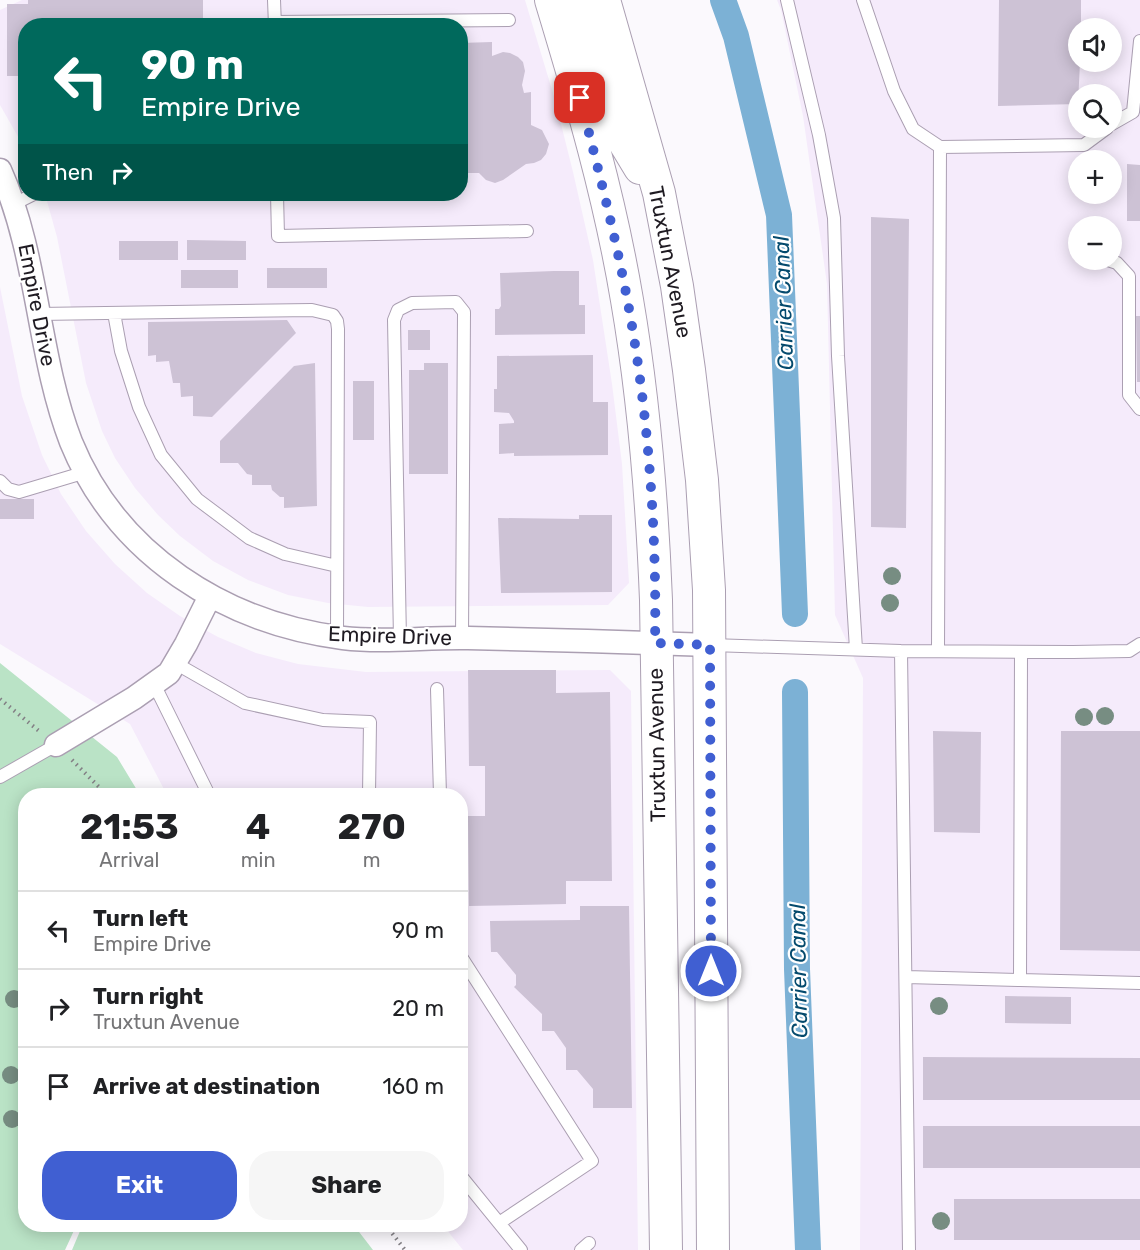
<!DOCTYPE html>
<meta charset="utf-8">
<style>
body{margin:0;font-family:Rubik,sans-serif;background:#f6f6f6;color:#202124;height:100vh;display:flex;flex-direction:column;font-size:22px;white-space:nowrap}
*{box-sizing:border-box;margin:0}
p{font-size:20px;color:#757577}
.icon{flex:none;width:33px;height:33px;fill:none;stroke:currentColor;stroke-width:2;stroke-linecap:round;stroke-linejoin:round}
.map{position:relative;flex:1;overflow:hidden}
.side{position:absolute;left:18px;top:788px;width:450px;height:444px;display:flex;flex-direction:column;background:#fff;border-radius:24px;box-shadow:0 3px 15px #0003}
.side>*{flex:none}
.banner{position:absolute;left:18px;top:18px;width:450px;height:183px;border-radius:24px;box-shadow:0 3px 15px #0003;background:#00695c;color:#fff;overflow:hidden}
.controls{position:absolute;left:1068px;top:18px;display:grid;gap:12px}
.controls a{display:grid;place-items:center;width:54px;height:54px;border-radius:50%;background:#fff;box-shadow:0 3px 15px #0003;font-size:30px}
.pin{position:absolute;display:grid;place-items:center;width:51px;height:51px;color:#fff;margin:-26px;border-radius:12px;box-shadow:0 3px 9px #0006}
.me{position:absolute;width:66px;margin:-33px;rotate:0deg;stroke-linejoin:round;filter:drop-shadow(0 0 4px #0008)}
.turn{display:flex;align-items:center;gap:21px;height:126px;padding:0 24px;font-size:27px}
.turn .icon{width:78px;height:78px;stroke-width:2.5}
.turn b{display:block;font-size:42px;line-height:51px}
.then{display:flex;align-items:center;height:57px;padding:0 24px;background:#0003;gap:12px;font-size:22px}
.eta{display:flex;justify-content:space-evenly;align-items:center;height:102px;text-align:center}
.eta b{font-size:36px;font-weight:700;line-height:42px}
.action{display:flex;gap:12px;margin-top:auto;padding:12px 24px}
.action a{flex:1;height:69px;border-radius:24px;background:#405fd2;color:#fff;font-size:24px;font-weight:700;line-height:69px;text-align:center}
.action a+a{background:#f6f6f6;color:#202124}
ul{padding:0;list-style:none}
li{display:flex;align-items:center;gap:18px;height:78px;padding:0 24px;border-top:2px solid #e0e0e0}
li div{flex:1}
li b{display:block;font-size:22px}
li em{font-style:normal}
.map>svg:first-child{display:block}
.built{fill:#f5ebfb;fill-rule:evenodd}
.green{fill:#bae3c6}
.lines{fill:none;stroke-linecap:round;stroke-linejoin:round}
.canal{stroke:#7cb1d5;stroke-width:26}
.building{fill:#cdc2d5}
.lane-casing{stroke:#ab9fb2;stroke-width:14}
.street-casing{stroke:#ab9fb2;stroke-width:25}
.secondary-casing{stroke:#ab9fb2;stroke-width:34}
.path{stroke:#838085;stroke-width:4;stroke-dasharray:1.5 4.5;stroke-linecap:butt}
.lane{stroke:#fff;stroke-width:12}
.street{stroke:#fff;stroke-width:22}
.secondary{stroke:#fff;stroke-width:32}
.tree{fill:#778d82}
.route{stroke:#405fd2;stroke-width:10;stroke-dasharray:0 18}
.labels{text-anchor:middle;stroke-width:4.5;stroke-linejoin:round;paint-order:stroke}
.street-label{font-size:21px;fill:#1f1b22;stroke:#fff}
.water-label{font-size:22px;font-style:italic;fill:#044a6d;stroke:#fff}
</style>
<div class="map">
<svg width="1140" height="1250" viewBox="0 0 1140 1250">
<rect width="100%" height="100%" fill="#fbf9fd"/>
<path class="built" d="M22 0H525L555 100 573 172 593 260 612 384 622 464 629 583 608 605 368 607 328 603 288 595 248 580 213 561 180 536 158 515 135 488 115 458 102 431 86 383 57 237 45 194H460V26H26L25 149 0 105V10Z
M777 0H1140V1250H860L863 678 835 615 827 284 803 116 781 10ZM1078 28H1112V62H1078ZM1078 94H1112V128H1078ZM1078 160H1112V194H1078ZM1078 226H1112V260H1078Z
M0 287 22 396 42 455 61 494 86 531 115 564 147 593 180 616 218 637 256 653 298 664 366 672 610 670 631 691 638 1250H463L442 1224H460V795H167L130 724 0 644Z"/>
<path class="green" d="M0 663 117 757 140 795H26V1224H77L65 1250H0Z
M83 1224H353L373 1250H72Z"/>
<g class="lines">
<path class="canal" d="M723 0 736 36 779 215 795 614
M795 692 797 969 808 1250"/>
</g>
<path class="building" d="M28 0H203V26H26V76H7V4H28Z
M999 0H1081V28H1078V62H1080L1078 104 998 106Z
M492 42V56L503 52 510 53 518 57 523 62 525 71 522 85 524 93 531 92V125L542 130 549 144 546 154 541 160 534 163 526 164 503 180 495 183 486 180 479 173H460V43Z
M1127 164 1140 165V221H1127Z
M871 217 909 219 906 528 871 527Z
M187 240 246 241V260H187Z
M119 241H178V260H119Z
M267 268H327V288H267Z
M181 270H238V288H181Z
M554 271H579V305H585V334L495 335V309H499L501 306 500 273Z
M1136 316H1140V382H1137Z
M287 320 296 333 212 417 193 416V396L181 397 180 383H173L169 361 156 362V355L148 356V322Z
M408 330H430V350H408Z
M593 355V402H608V455L514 456V453L499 454V424L514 423V421L509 413 494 412V389H497V356Z
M315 363 317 506 284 508V497H280L272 490 271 485H252V475L247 474 238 463H220V441L294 366Z
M424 363H448V474H409V370H424Z
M353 381H374V440H353Z
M0 499H34V519H0Z
M579 515H612V592L501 593 498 518 579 519Z
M468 670H556V693L610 692 612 881H566V904L469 906 468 816H485V766H469Z
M933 731 981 732 980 833 934 832Z
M1061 731H1140V951L1060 950Z
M580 906H629L632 1108H593V1089L577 1070H566V1048L554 1031H542V1014L514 987 516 985V975L497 952H491L490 921 580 920Z
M1005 996 1071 997V1024L1005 1023Z
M923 1057 1140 1058V1100H923Z
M923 1126H1140V1168H923Z
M954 1199H1140V1240H954Z"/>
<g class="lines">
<g class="lane-casing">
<path id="lane" d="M274 0 275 26
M787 0 819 135 834 218 838 356 856 649
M863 0 894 91 913 129 940 147 1084 145 1107 128
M275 22 509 20
M1112 124 1133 112 1140 41
M277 194 278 236 527 231
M14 204 34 194
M1108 260 1117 263 1129 276V395L1140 409
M114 313 121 351 139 407 161 455 197 499 249 538 285 554 337 566
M39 314 312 310 333 315 337 321 338 329 337 637
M0 481 8 489 19 492 86 472
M400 639 394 320 398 310 412 303 456 302 464 312 462 638
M711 645 901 651 1073 652 1129 651 1140 644
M901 651 909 1250
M938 651 940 147
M175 663 245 703 323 720 370 722 369 795
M154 684 209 795
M437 689 440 795
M0 777 56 745
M460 955 592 1161 499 1223
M906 977 1020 980 1021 652
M1020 980 1140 983
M460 1175 521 1250
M581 1250 589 1243"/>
</g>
<g class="street-casing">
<path id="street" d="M0 170C39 257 37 354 71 442 117 555 225 623 343 638 384 643 427 637 468 638 549 640 629 642 710 645
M56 745 134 698 169 673 186 644 210 596"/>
</g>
<g class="secondary-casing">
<path id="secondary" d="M551 0C581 99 610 198 627 300 644 399 652 499 656 600L666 1250
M577 0 614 125 640 168
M604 0 659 193 677 286 689 370 702 480 709 590 713 1250"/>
</g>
<path class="path" d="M0 699 39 731
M72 760 107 795
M385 1224 405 1250"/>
<use href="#lane" class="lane"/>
<use href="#street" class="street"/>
<use href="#secondary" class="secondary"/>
</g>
<g class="tree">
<circle cx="892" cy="576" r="9"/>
<circle cx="890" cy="603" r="9"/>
<circle cx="1105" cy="716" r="9"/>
<circle cx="1084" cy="717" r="9"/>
<circle cx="14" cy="999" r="9"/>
<circle cx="939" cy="1006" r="9"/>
<circle cx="11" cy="1075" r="9"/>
<circle cx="12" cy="1119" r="9"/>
<circle cx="941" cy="1221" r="9"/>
</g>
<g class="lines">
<path class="route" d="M580 98C597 164 614 230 627 298 648 409 657 530 655 643L710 645 711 971"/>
</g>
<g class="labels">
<g class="street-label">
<text transform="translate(670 262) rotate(79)" y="7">Truxtun Avenue</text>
<text transform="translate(37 305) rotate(79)" y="7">Empire Drive</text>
<text transform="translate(390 636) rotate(2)" y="7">Empire Drive</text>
<text transform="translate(657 745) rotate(-91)" y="7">Truxtun Avenue</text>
</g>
<g class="water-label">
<text transform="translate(783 303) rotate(-92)" y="8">Carrier Canal</text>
<text transform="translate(798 971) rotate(-91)" y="8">Carrier Canal</text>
</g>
</g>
</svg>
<div class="controls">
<a><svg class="icon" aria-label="sound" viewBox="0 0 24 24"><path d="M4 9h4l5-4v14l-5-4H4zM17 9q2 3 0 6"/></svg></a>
<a><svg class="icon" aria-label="search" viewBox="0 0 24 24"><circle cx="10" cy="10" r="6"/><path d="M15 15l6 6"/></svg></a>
<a>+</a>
<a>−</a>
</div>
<div class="pin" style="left:580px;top:98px;background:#d93025"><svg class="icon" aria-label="arrive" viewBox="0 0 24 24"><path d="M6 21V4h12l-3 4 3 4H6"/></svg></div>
<svg class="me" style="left:711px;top:971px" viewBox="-20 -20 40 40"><circle r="17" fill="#405fd2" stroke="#fff" stroke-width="3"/><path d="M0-11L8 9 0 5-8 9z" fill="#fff"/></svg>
<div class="banner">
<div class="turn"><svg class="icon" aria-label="left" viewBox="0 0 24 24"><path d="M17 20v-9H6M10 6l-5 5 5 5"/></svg><div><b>90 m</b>Empire Drive</div></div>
<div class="then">Then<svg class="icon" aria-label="right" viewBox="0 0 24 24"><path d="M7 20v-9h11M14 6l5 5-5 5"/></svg></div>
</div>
<section class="side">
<div class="eta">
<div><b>21:53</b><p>Arrival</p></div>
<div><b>4</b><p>min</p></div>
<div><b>270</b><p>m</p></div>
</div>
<ul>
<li><svg class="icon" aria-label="left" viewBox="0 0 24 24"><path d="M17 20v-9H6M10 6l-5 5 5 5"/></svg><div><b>Turn left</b><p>Empire Drive</p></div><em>90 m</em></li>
<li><svg class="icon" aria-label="right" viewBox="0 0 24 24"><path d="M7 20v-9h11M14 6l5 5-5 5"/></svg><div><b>Turn right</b><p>Truxtun Avenue</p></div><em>20 m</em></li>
<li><svg class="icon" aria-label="arrive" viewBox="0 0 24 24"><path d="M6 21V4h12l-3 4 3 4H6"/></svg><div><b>Arrive at destination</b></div><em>160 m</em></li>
</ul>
<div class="action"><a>Exit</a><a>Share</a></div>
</section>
</div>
